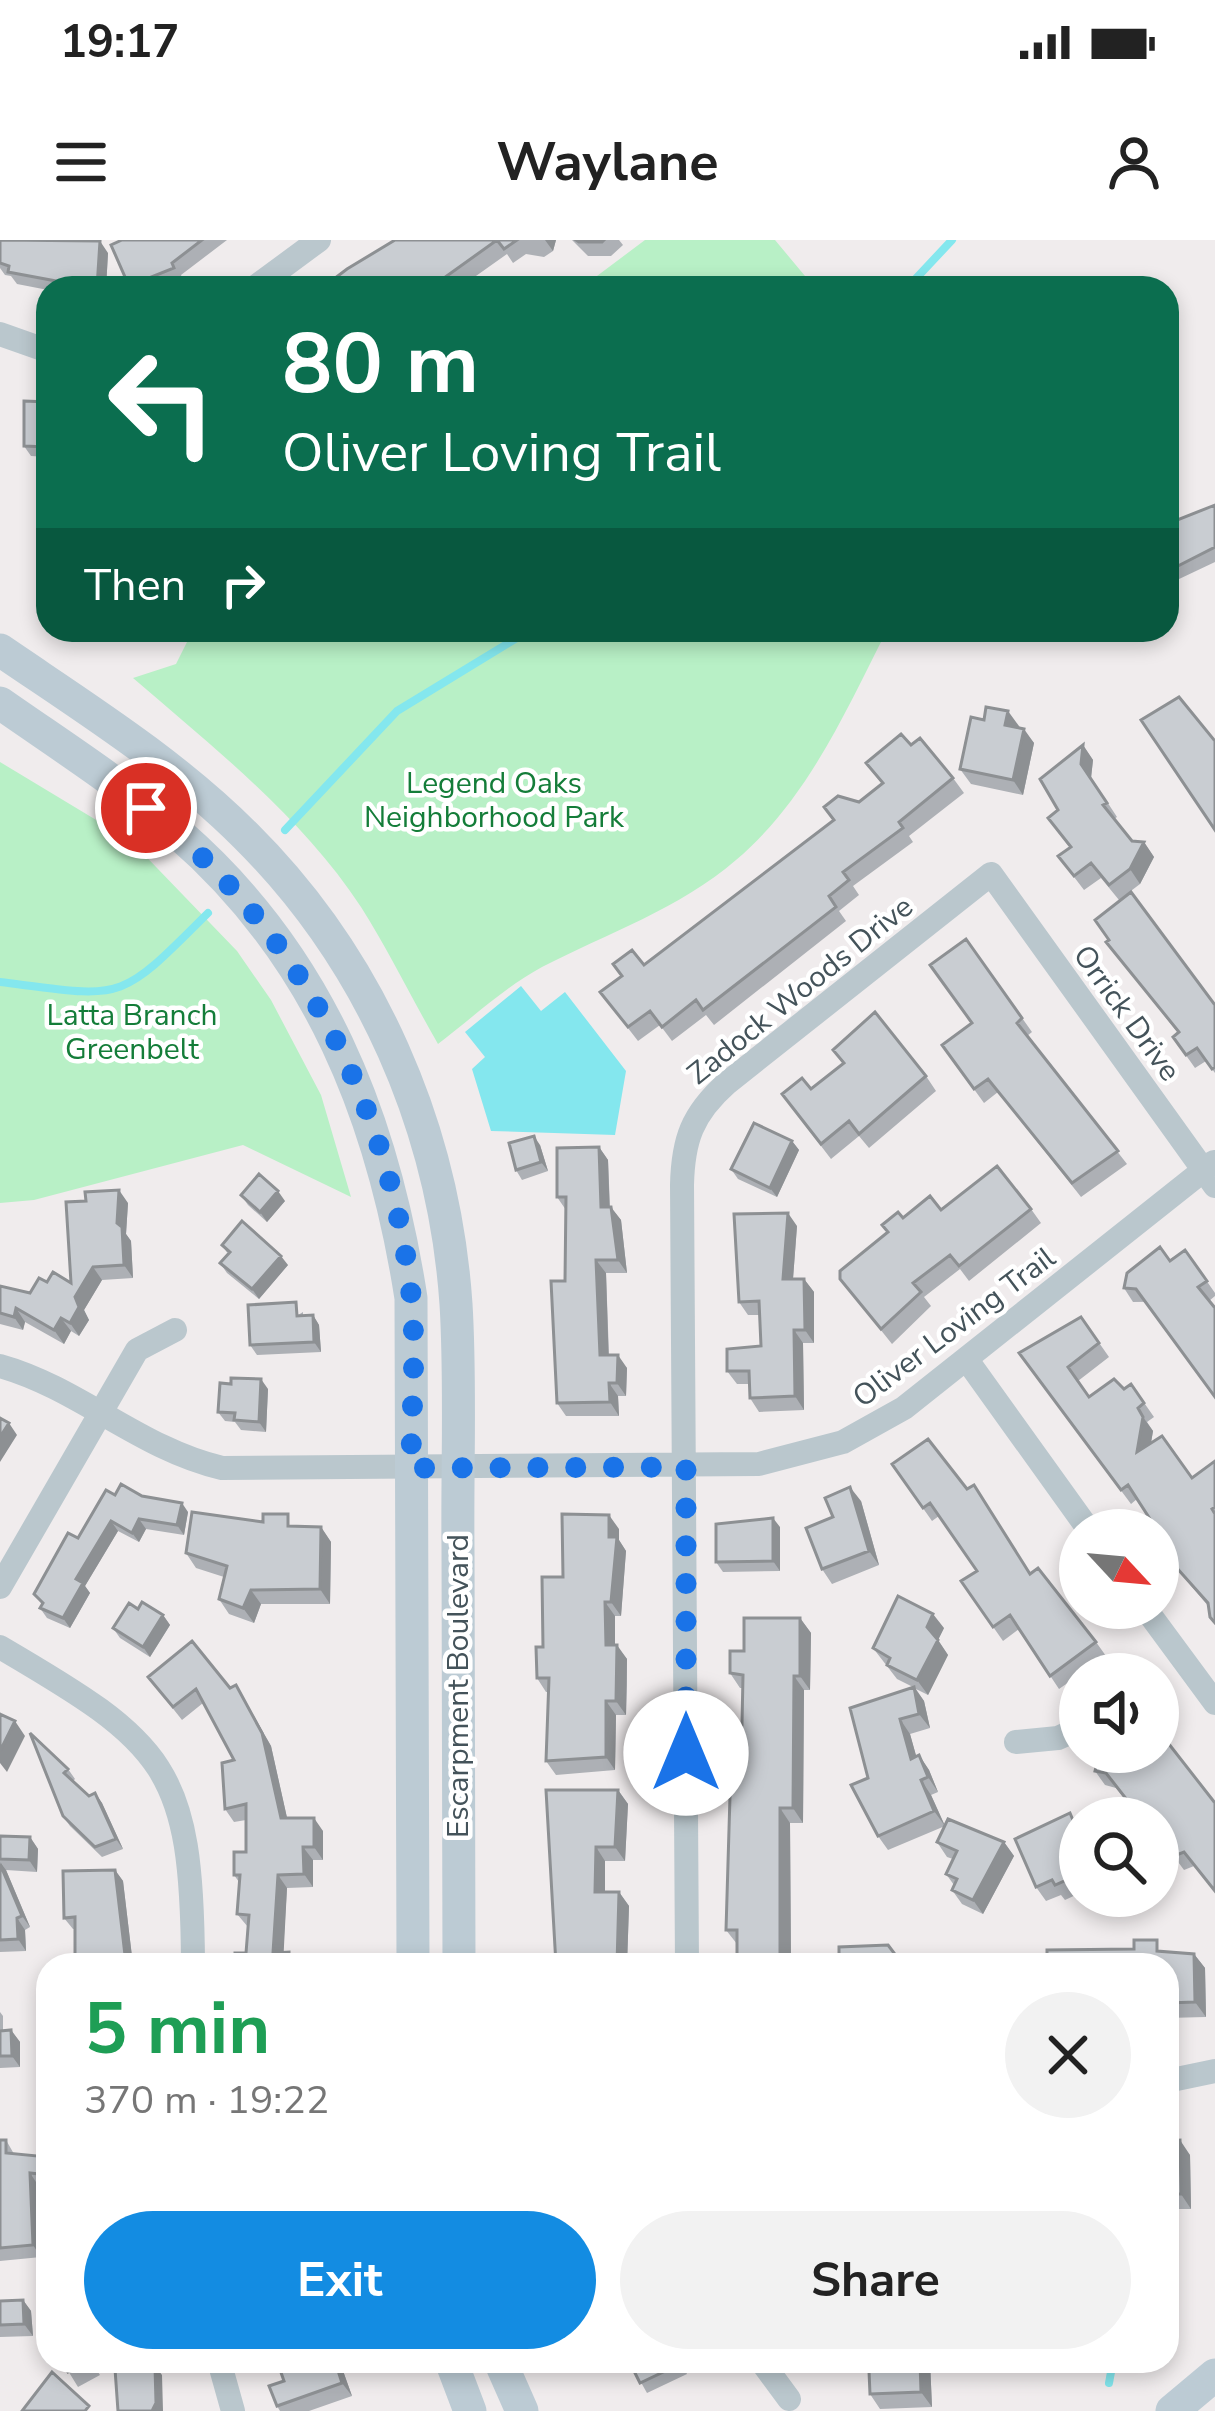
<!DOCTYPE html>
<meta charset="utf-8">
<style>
body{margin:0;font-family:"Nunito Sans",sans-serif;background:#f2f2f2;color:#222;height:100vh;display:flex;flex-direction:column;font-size:45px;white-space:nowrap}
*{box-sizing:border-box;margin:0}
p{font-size:39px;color:#767676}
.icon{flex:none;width:66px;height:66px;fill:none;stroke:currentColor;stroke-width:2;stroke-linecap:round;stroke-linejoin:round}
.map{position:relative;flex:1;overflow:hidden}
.sheet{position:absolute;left:36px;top:1713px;width:1143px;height:420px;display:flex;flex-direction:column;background:#fff;border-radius:36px;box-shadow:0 6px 18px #0003}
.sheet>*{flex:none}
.top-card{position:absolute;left:36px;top:36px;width:1143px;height:366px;border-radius:36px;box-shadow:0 6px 18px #0003;background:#0b6e4f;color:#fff;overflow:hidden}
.needle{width:78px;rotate:116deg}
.fabs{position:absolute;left:1059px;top:1269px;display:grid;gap:24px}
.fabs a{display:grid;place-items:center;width:120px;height:120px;border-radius:50%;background:#fff;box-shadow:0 6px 18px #0003;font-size:60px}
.pin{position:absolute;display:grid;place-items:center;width:102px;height:102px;color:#fff;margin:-51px;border:6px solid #fff;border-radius:50%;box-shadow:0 3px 12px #0007}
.me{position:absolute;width:132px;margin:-66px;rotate:0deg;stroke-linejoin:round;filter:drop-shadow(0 0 9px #0008)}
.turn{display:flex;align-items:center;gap:42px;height:252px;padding:0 48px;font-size:54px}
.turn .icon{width:156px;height:156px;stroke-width:2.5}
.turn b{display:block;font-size:84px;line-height:102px}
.then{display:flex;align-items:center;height:114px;padding:0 48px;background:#0003;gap:24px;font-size:45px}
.round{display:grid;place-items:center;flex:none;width:126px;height:126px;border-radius:63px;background:#f2f2f2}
.overview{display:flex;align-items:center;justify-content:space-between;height:204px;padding:0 48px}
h1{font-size:72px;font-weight:700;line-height:90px;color:#1e9e55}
.primary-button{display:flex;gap:24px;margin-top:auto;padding:24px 48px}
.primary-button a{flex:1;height:138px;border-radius:72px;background:#138ce2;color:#fff;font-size:48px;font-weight:700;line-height:138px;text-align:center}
.primary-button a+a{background:#f2f2f2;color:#222}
.status{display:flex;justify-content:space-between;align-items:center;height:84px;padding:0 60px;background:#fff;direction:ltr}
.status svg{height:33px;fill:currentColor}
header{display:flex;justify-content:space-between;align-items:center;height:156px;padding:0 48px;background:#fff;font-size:54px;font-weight:700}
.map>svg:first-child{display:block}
.green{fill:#b8f0c6}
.water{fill:#84e7ee}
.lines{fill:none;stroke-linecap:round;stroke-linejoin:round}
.stream{stroke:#84e7ee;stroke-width:8}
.street{stroke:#bac7cd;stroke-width:24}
.secondary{stroke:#bccbd4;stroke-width:33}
.wall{fill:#adb0b5}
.shaded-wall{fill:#8d9093}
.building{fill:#c9cdd2;stroke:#8d9093;stroke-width:3}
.route{stroke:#1a73e8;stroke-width:21;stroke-dasharray:0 37.8}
.labels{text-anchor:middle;stroke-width:9;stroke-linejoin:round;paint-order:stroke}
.park-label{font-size:30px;fill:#147d39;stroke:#fff}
.street-label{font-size:30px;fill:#44535a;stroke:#fff}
</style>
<div class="status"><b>19:17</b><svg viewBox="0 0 49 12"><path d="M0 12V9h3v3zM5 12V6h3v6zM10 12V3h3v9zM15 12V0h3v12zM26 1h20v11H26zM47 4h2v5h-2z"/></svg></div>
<header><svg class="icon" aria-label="menu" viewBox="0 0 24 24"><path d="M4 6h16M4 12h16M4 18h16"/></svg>Waylane<svg class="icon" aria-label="person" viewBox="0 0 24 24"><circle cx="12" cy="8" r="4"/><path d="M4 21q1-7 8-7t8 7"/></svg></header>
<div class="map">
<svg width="1215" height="2171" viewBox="0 0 1215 2171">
<rect width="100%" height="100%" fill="#f0eced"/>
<path class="green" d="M645 0H775L815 48H581Z
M193 390H887C846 471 807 560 736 620 681 668 606 694 542 727 505 747 471 779 438 804 412 759 389 711 361 667 302 577 213 507 133 438L176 424Z
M0 522 131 601 237 711 271 760 321 855 351 957 243 905 34 960 0 963Z"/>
<path class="water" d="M521 746 541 771 565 752 626 831 615 895 491 891 472 829 485 817 465 792Z"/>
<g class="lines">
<path class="stream" d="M907 48 952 0
M285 590 397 471 530 390
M0 742C126 758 117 764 208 673
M1109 2143 1113 2121"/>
<path class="street" d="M254 48 319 0
M0 94 48 111
M967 1120 1089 1290
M0 1126C79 1148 140 1209 222 1228L759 1224 843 1202 904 1168 1214 922
M0 1347 137 1110 175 1090
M1145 1368 1215 1463
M0 1407C166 1504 192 1527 193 1725
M1016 1502 1058 1498 1080 1488
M687 1725 682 945C683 900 692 874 727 843L991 634 1215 946
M1167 1841 1215 1831
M219 2121 233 2171
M761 2121 789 2159"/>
<path class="secondary" d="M0 410C85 468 172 522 245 595 371 720 444 888 456 1064 461 1145 457 1227 458 1308 458 1447 459 1586 459 1725
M0 463C60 505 123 545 178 593 320 716 383 878 411 1058L413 1725
M451 2121 470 2171
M500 2121 522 2171
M1172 2171 1215 2135"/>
</g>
<path class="wall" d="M0 0 108 13 106 48H48V50L17 44 11 36 5 35 0 28Z
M122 0H227L181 35 183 40 164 48H130L111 5Z
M395 0H556L553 11 544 17 526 14 513 23 507 14 459 48H322Z
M572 0H619L623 5 611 16H588Z
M48 162V217L31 216 24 206Z
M1215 265V322L1177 340 1170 330Z
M1019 486 1034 503 1023 555 971 544 960 529Z
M911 505 953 538 964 553 909 596 913 602 853 646 859 655 839 671 846 681 714 785 706 775 672 801 660 785 638 801 600 752 644 725 882 544 866 523Z
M1083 505 1093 520 1091 538 1117 577 1114 579 1132 601 1144 602 1154 617 1140 644 1119 660 1101 638 1084 650 1058 616 1070 608 1048 578 1058 570Z
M966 699 1032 792 1027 796 1127 924 1081 957 998 852 984 863 942 805 972 783Z
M1106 702 1215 765V833L1206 821 1195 828 1173 797 1178 793Z
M833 810 926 836 936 851 869 908 859 896 831 919 792 868 811 849 843 824Z
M792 901 799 910 777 957 738 939 731 929Z
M540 905 548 931 522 940 516 930Z
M599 907 608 920 610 967 621 980 627 1033H606L609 1115 627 1128 626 1156H618L619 1176H566L557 1163 565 1041 566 970 557 957Z
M241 955 285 961 267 982 248 965Z
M128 963 126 994 131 1001 133 1038 102 1040 84 1070 89 1080 79 1096 71 1091 64 1104 25 1082 23 1090 0 1084V1046L30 1053 47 1042 71 1043Z
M1031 969 1041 983 969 1041 960 1029 924 1057 931 1066 892 1104 840 1039 903 978 941 970Z
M797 986 793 1039H804L814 1052V1103H803L804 1170 759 1172 750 1158V1144H737L727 1131 761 1106 760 1075H748L739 1062Z
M222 1005 288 1025 259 1059 227 1033 220 1023 228 1014Z
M1185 1010 1215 1053V1056L1209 1061 1133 1062 1124 1048Z
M303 1072V1076L313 1075 319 1085 321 1112 257 1115 250 1105Z
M1081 1077 1109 1117 1078 1141 1089 1157 1124 1149 1131 1144 1154 1177 1147 1182 1153 1191 1151 1203 1192 1238 1215 1221V1383L1209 1367 1167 1317 1172 1313 1137 1259 1131 1264 1019 1113Z
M231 1144 268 1149 266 1192 241 1190 235 1182 225 1181 218 1172Z
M892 1224 967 1249 974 1245 1030 1334 1096 1402 1106 1416 1059 1449 1019 1389 1003 1401 961 1341 977 1331 939 1276 932 1281Z
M115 1255 142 1256 188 1272 184 1295 146 1289 139 1302 118 1291 85 1346 90 1353 70 1388 47 1378 40 1368 42 1364 34 1354Z
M861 1261 879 1325 832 1344 822 1329 833 1277Z
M297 1287H321L331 1302 330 1364H261L254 1383 229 1374 219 1359 224 1337 196 1328 186 1313Z
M780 1287V1331L723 1332 716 1322Z
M619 1289V1300L626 1311 621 1376H615V1405L627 1419V1445L626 1475H616L615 1530 556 1535 546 1521 549 1452H546L537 1438 543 1407 563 1337Z
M138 1369 163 1375 170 1385 150 1417 120 1398 113 1388Z
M800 1378 811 1393 810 1450H804L803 1583H790L791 1725H737V1704L726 1690 742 1485V1448H740L730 1433 744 1411Z
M944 1388 938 1400 948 1415 928 1455 916 1449 924 1461 930 1488 910 1494 916 1516 919 1515 929 1530 938 1552 931 1555 945 1586 888 1610 878 1596 868 1538 913 1447 897 1439 873 1408Z
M148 1437 230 1448 236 1445 271 1506 287 1578 323 1591V1620H313V1647L287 1648 283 1712H289L298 1725H235L246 1713 248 1687 237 1674 239 1642 234 1635 246 1612V1580L234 1582 225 1569 234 1520 203 1463 182 1480Z
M30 1493 68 1529 75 1539 73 1541 89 1556 95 1553 102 1563 123 1609 102 1617 70 1586 63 1576Z
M1095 1531 1215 1563V1652L1194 1626 1184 1630 1164 1603 1158 1608V1578L1137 1574 1116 1548 1105 1545Z
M546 1550H618L628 1564 625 1621H605V1652H619L629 1666 627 1725Z
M1080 1588V1653L1065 1660 1061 1655 1046 1661 1036 1647Z
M0 1596 30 1597 38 1609 37 1632 6 1630 30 1687 25 1690 26 1711 0 1712Z
M937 1602H1004L1014 1616 983 1674 962 1664 952 1650 954 1645 946 1634 953 1619 947 1617Z
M115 1630 123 1641 133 1725H75V1689H73L64 1678Z
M1165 1712 1194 1714 1205 1728 1206 1777 1167 1778V1725Z
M0 1772 3 1776V1791L11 1790 20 1802V1827L0 1828Z
M0 1900H6L14 1914 48 1917V1946L38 1945 41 2017 0 2021Z
M1167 1901 1190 1915 1191 1969H1178L1170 1984H1167Z
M23 2060 31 2071 33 2096 0 2097V2061Z
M62 2121H91L100 2135 78 2147Z
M277 2121H337L342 2128 352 2156 309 2171H280L277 2166 284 2141Z
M629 2121H681L687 2134 647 2153Z
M874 2121H930L932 2167 880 2169 870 2154Z"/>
<path class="shaded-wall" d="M545 0H556L553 11Z
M100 1 108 13 106 48H97Z
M1008 471 1019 486 1016 499 1005 485Z
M1024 489 1034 503 1023 555 1013 540Z
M1083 505 1093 520 1091 538 1117 577 1081 524Z
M1144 602 1154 617 1140 644 1130 629Z
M534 896 540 905 548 931 541 922Z
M792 901 799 910 777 957 770 948Z
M599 907 608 920 610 980 601 967Z
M119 950 128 963 126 994 131 1001 133 1038 124 1025 117 983Z
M278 951 285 961 267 982 260 972Z
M611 967 621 980 627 1033 618 1020Z
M788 973 797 986 792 1052 783 1039Z
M281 1016 288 1025 259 1059 252 1049Z
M596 1020 606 1033 609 1129 600 1115Z
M93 1027 102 1040 84 1070 89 1080 79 1096 70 1083 75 1057Z
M804 1039 814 1052V1103L805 1090Z
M16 1068 25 1082 23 1090 14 1077Z
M313 1075 319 1085 321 1112 314 1102Z
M61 1078 71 1091 64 1104 54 1090Z
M794 1090 803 1103 804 1170 795 1156Z
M618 1115 627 1128 626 1156 617 1143Z
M261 1139 268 1149 266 1192 259 1182Z
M609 1143 618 1156 619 1176 610 1162Z
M1143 1177 1153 1191 1147 1226 1137 1212Z
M9 1183 17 1195 0 1222V1197Z
M850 1247 861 1261 879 1325 869 1311Z
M182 1263 188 1272 184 1295 177 1285Z
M609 1275 619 1289V1300L626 1311 621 1376 611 1362Z
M773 1278 780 1287V1331L773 1321Z
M139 1279 146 1289 139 1302 132 1293Z
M111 1281 118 1291 85 1346 90 1353 70 1388 63 1378 76 1339Z
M321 1287 331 1302 330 1364 320 1349Z
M251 1350 261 1364 254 1383 243 1368Z
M605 1362 615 1376V1419L606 1405Z
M933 1374 944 1388 938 1400 948 1415 928 1455 917 1440 927 1387Z
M163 1375 170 1385 150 1417 143 1407Z
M800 1378 811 1393 810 1450 800 1436Z
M617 1405 627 1419 626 1475 616 1461Z
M794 1436 804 1450 803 1583 793 1568Z
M236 1445 271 1506 290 1591 281 1578Z
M914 1447 924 1461 930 1488 919 1474Z
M606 1461 616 1475 615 1530 606 1517Z
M900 1479 910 1494 921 1533 911 1519Z
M15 1481 25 1496 7 1532 0 1523V1511Z
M919 1515 929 1530 938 1552 928 1537Z
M921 1540 931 1555 945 1586 934 1571Z
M618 1550 628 1564 625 1621 615 1607Z
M95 1553 102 1563 123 1609 116 1599Z
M780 1568 790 1583 791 1725H780Z
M314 1578 323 1591V1620L314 1607Z
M30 1597 38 1609 37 1632 29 1620Z
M1004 1602 1014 1616 983 1674 973 1660Z
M303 1607 313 1620V1647L304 1634Z
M596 1607 605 1621V1666L595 1652Z
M0 1622 6 1630 30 1687 22 1676Z
M115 1630 123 1641 133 1725H125Z
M278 1635 287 1648 283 1725 273 1713Z
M619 1652 629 1666 627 1725H617Z
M17 1678 25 1690 26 1711 18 1699Z
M1194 1714 1205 1728 1206 1777 1195 1762Z
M11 1790 20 1802V1827L12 1816Z
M1180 1900 1190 1915 1191 1969 1181 1954Z
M30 1933 38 1945 41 2017 33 2005Z
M1168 1954 1178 1969 1170 1984 1167 1979Z
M23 2060 31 2071 33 2096 24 2084Z
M335 2121H337L342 2128 352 2156 342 2143Z
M920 2121H930L932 2167 921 2152Z
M155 2126 162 2135 163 2171H152Z"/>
<path class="building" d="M0 0 100 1 97 48H71L72 44 8 32 9 26 0 23Z
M122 0H202L172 23 174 28 129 46 111 5Z
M395 0H517L504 9 497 0 430 48H322L347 29Z
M576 0H604L602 2H579Z
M24 161 48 162V207L24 206Z
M1215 265V307L1170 330 1167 324V284Z
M1179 457 1215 501V590L1141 480Z
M986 467 1008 471 1005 485 1024 489 1013 540 960 529 971 477 984 480Z
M901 494 911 505 920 498 953 538 899 582 903 588 843 632 849 640 829 656 836 667 703 770 696 760 662 787 650 771 628 787 600 752 622 736 613 724 632 710 644 725 834 580 824 567 838 556 859 562 883 543 866 523Z
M1083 505 1081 524 1107 563 1103 565 1132 601 1144 602 1130 629 1109 645 1091 623 1074 636 1058 616 1071 607 1048 578 1058 570 1040 539Z
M1131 652 1215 765V827L1212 829 1197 808 1186 815 1173 797 1179 792 1106 702 1109 700 1095 680Z
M966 699 1022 778 1017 783 1118 911 1072 943 988 839 974 849 942 805 972 783 930 725Z
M875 772 926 836 859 894 849 881 821 904 782 854 802 838 811 849 844 823 833 810Z
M754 883 792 901 770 948 731 929Z
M534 896 541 922 516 930 509 903Z
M599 907 601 967H611L618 1020H596L600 1115H618L617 1143H609L610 1162 557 1163 551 1041H565L566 957H557V908Z
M997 926 1031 969 959 1026 950 1015 913 1043 921 1052 881 1089 840 1039V1031L888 992 882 985 898 972 903 978 930 956 941 970Z
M259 934 278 951 260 972 241 955Z
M119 950 117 983 122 987 124 1025 93 1027 75 1057 79 1067 70 1083 61 1078 54 1090 16 1068 14 1077 0 1073V1046L30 1053 39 1038 47 1042 53 1032 71 1043 66 962 86 961 85 952Z
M788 973 783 1039H804L805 1090H794L795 1156 750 1158 749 1131H727V1109L761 1106 759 1061 739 1062 734 974Z
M242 981 281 1016 252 1049 220 1023 230 1012 222 1005Z
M1160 1007 1170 1021 1185 1010 1207 1041 1198 1047 1215 1068V1157L1136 1049 1124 1048 1127 1033Z
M296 1062 297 1076 313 1075 314 1102 250 1105 248 1065Z
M1081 1077 1099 1103 1068 1127 1089 1157 1114 1139 1124 1149 1131 1144 1144 1163 1138 1168 1143 1177 1137 1212 1162 1196 1192 1238 1215 1221V1267L1212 1269 1215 1274V1383L1210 1377 1208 1363 1167 1317 1172 1313 1128 1245 1121 1250 1019 1113Z
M231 1138 261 1139 259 1182 234 1180 235 1173 218 1172 220 1143 231 1144Z
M0 1178 9 1183 0 1197Z
M928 1199 967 1249 974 1245 1030 1334 1038 1328 1096 1402 1050 1436 1010 1375 993 1387 961 1341 977 1331 930 1263 923 1268 892 1224Z
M121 1244 142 1256 182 1263 177 1285 139 1279 132 1293 111 1281 76 1339 83 1343 63 1378 40 1368 43 1363 34 1354 68 1293 78 1298 106 1250 115 1255Z
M850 1247 869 1311 822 1329 806 1288 833 1277 825 1258Z
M192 1272 263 1282V1274H288V1286L321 1287 320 1349 251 1350 243 1368 219 1359 227 1326 186 1313Z
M562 1274 609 1275V1297H617L611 1362H605L606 1405H617L616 1461H606V1517L546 1521 549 1438H537L536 1407H543L542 1337H563Z
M773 1278V1321L716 1322V1284Z
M898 1356 933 1374 927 1387 938 1400 917 1440 887 1425 890 1418 873 1408Z
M142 1362 163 1375 143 1407 113 1388 129 1363 138 1369Z
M744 1378H800V1436H794L793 1568H780V1725H737V1690H726L730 1556 725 1485H742L743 1435 730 1433V1411H744Z
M192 1401 230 1448 236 1445 262 1493 281 1578H314V1607H303L304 1634 278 1635 273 1713 289 1712V1725H235V1713H246L249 1675 237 1674 240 1635H234V1612H246V1564L225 1569 222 1523 234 1520 196 1449 173 1467 148 1437Z
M914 1447 919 1474 900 1479 911 1519 919 1515 928 1537 921 1540 934 1571 878 1596 851 1545 868 1538 850 1468Z
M0 1474 15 1481 0 1511Z
M30 1493 68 1529 64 1533 89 1556 95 1553 116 1599 95 1607 63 1576Z
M1165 1499 1215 1563V1651L1184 1612 1174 1616 1158 1594V1578H1133L1138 1574 1106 1533 1095 1531 1100 1512H1158V1505Z
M546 1550H618L615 1607H596L595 1652H619L617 1725H556Z
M1070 1573 1080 1597V1634L1055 1645 1052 1640 1036 1647 1015 1599Z
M948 1579 1004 1602 973 1660 952 1650 957 1639 946 1634 957 1611 937 1602Z
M0 1596 30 1597 29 1620 0 1619Z
M0 1624 22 1676 17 1678 18 1699 0 1700Z
M115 1630 125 1715V1725H75V1677L64 1678 63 1631Z
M1134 1700H1157V1711L1194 1714 1195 1762 1167 1763V1725H1047V1710L1134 1709Z
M888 1705 897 1717H968V1725H839V1707Z
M11 1790 12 1816H0V1791Z
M0 1900H6V1913L48 1917V1935L30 1933 33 2005 0 2008Z
M1180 1900 1181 1954H1168L1167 1957V1901Z
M23 2060 24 2084 0 2085V2061Z
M62 2121H88L68 2132Z
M277 2121H335L342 2143 277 2166 269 2146 284 2141Z
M629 2121H679L680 2124 640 2143Z
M874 2121H920L921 2152 870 2154 869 2131H874Z
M155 2126 156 2163 152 2171H118L115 2129Z
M52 2132 89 2166 85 2171H22Z"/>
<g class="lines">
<path class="route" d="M146 568C297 686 390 864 411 1054 417 1110 411 1171 411 1228L686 1227V1513"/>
</g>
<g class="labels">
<g class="park-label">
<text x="494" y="553">Legend Oaks<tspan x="494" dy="34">Neighborhood Park</tspan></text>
<text x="132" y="785">Latta Branch<tspan x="132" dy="34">Greenbelt</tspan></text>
</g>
<g class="street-label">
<text transform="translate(800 750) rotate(-39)" y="10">Zadock Woods Drive</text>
<text transform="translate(1127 773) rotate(54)" y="10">Orrick Drive</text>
<text transform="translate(954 1087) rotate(-37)" y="10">Oliver Loving Trail</text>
<text transform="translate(458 1446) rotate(-90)" y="10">Escarpment Boulevard</text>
</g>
</g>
</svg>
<div class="fabs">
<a><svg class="needle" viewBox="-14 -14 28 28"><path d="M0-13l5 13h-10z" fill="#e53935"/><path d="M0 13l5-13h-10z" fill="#767676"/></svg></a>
<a><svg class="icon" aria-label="sound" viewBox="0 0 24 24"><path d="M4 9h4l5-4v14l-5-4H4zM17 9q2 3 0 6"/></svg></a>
<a><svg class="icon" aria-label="search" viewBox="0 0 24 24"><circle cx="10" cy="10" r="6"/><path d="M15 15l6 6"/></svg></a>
</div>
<div class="pin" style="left:146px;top:568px;background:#d93025"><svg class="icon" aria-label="arrive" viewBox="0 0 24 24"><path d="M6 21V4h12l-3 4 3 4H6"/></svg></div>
<svg class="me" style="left:686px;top:1513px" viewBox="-20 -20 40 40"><circle r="19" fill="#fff"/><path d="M0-13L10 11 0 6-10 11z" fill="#1a73e8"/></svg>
<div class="top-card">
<div class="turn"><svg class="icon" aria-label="left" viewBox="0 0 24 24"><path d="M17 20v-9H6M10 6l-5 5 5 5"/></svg><div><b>80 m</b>Oliver Loving Trail</div></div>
<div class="then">Then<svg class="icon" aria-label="right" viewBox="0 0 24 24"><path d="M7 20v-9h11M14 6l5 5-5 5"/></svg></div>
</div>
<section class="sheet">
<div class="overview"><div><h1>5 min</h1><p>370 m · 19:22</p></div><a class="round"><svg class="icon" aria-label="close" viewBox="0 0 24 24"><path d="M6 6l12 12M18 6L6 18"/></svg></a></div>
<div class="primary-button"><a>Exit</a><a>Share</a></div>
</section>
</div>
